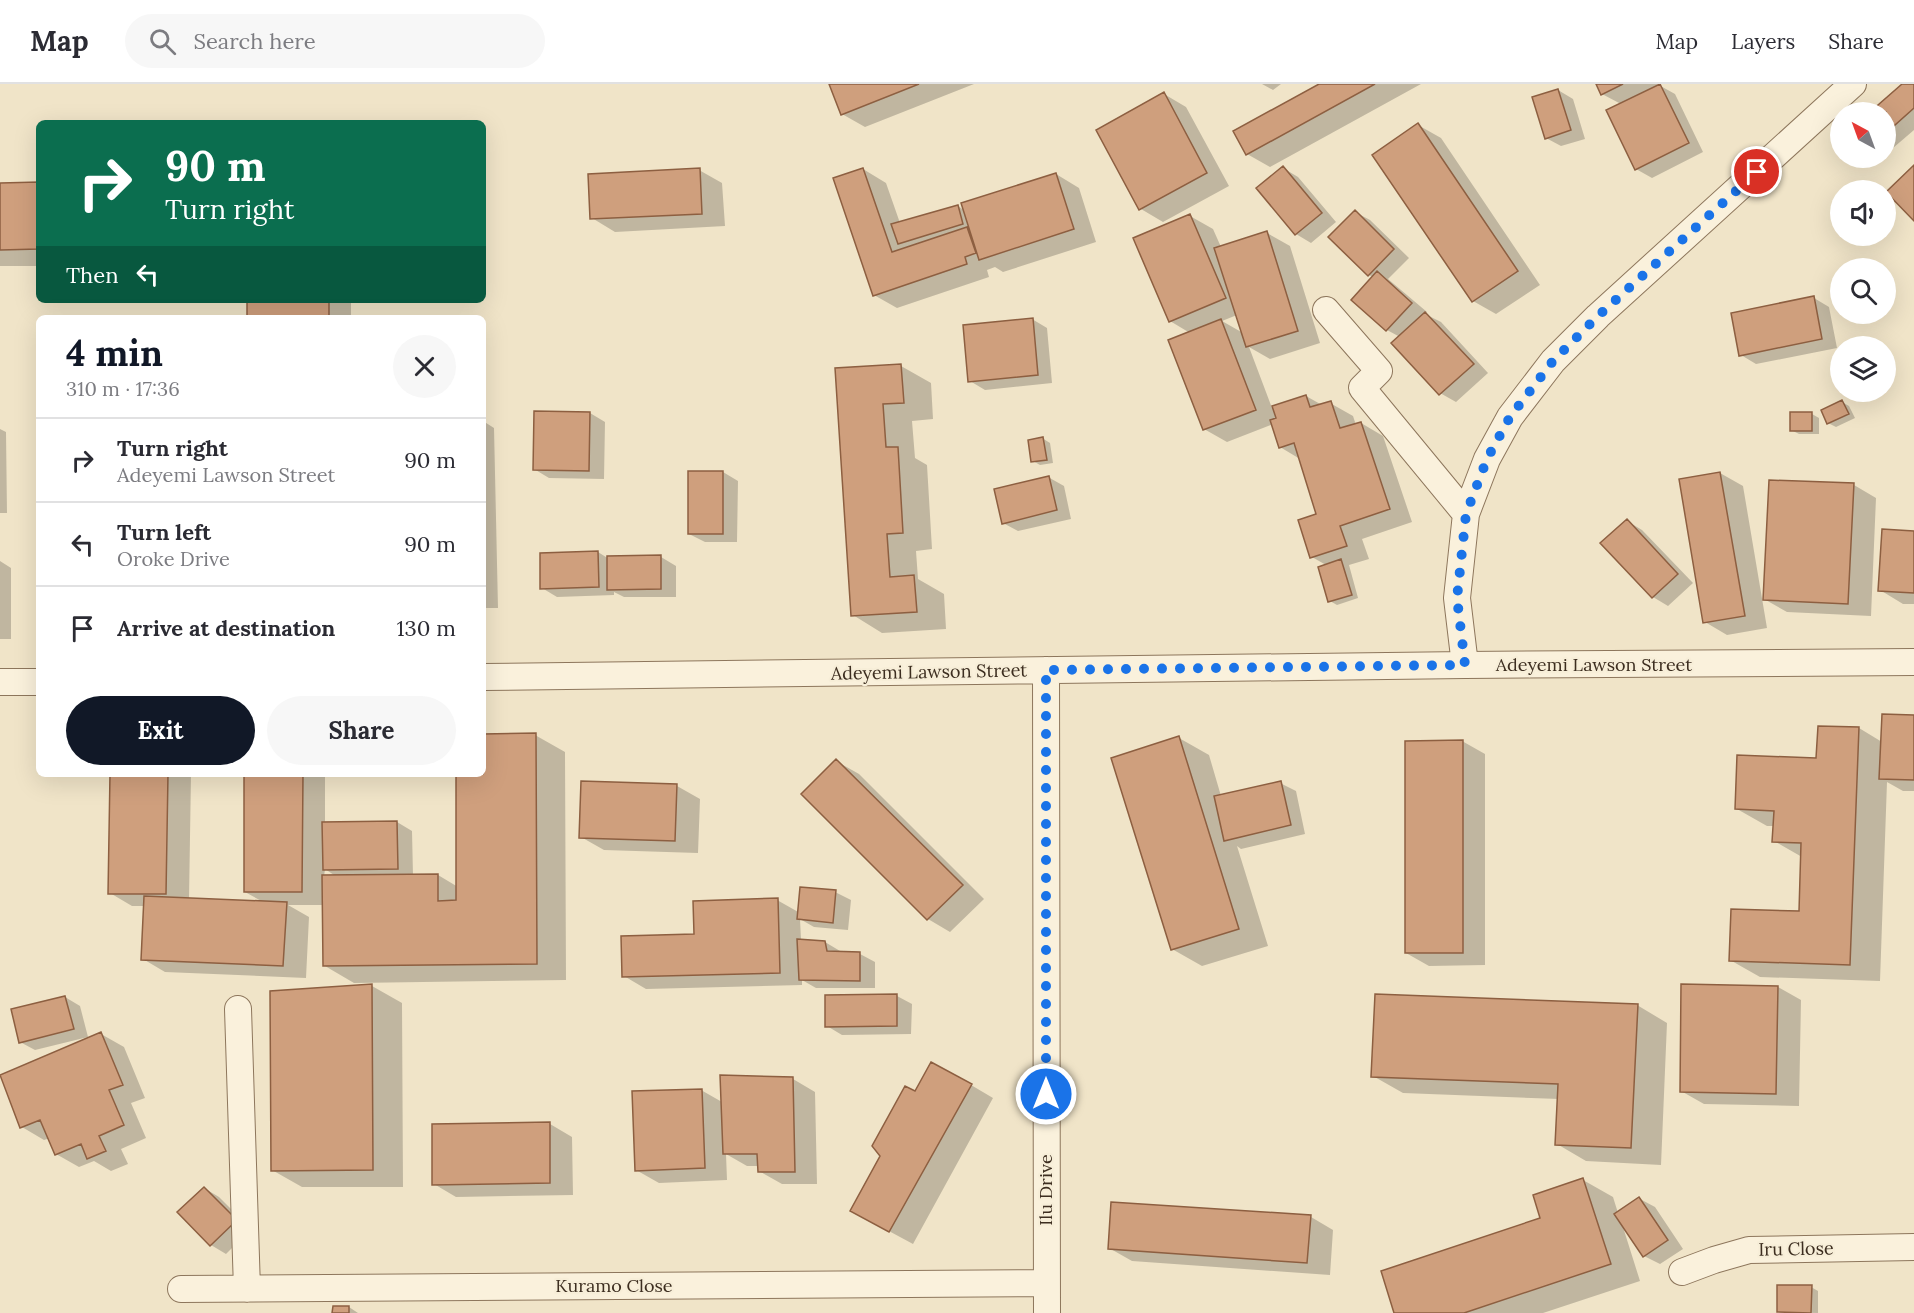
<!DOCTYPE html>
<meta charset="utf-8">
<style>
body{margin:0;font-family:Lora,serif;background:#f7f7f7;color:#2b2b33;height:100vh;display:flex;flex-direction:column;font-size:22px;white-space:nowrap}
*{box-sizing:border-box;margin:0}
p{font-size:20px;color:#7c7c81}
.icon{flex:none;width:33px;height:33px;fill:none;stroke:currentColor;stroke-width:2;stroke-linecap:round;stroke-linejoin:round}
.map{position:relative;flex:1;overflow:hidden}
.drawer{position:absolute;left:36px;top:231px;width:450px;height:462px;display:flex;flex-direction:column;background:#fff;border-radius:9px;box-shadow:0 6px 24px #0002}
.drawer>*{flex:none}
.top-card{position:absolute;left:36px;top:36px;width:450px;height:183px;border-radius:9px;box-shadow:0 6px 24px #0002;background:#0b6e4f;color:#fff;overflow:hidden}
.needle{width:39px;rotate:319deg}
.controls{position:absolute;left:1830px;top:18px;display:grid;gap:12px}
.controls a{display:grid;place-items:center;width:66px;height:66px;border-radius:50%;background:#fff;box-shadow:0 6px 24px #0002;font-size:30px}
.pin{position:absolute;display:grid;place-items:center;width:51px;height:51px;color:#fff;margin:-26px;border:3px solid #fff;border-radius:50%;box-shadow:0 2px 6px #0007}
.me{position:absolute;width:66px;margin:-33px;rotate:0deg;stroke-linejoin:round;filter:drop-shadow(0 0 4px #0008)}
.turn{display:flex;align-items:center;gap:21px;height:126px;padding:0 30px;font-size:27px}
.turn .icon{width:78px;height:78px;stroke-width:2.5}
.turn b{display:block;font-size:42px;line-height:51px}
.then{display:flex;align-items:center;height:57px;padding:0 30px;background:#0003;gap:12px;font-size:22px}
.round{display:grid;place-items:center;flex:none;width:63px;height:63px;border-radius:32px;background:#f7f7f7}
.summary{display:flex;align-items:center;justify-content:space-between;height:102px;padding:0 30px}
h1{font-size:36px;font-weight:800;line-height:45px;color:#111827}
.action{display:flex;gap:12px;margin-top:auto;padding:12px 30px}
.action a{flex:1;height:69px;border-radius:36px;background:#111827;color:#fff;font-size:24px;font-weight:800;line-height:69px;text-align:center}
.action a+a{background:#f7f7f7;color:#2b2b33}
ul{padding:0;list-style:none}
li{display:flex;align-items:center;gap:18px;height:84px;padding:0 30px;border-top:2px solid #e1e1e2}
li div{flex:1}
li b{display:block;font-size:22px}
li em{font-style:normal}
header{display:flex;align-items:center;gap:36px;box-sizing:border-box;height:84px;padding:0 30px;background:#fff;border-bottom:2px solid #e1e1e2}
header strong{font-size:28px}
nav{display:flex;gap:33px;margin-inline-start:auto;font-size:21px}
.search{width:420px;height:54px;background:#f7f7f7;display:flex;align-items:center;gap:15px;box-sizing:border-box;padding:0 21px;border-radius:33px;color:#7c7c81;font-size:22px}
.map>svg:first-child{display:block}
.shadow{fill:#0003;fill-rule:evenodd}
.building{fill:#cf9f7d;stroke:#8d5f41;stroke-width:1.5}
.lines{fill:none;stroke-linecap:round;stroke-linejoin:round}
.street-casing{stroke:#8d765c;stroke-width:28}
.street{stroke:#faf1dc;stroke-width:26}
.route{stroke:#1a73e8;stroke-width:10;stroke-dasharray:0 18}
.labels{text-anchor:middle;stroke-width:4.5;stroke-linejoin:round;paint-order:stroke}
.street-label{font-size:18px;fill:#3d2e20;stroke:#f7eed8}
</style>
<header>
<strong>Map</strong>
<div class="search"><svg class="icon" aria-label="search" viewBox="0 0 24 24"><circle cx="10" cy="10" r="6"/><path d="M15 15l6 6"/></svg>Search here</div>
<nav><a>Map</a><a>Layers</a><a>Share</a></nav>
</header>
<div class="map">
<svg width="1914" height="1229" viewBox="0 0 1914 1229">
<rect width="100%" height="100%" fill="#f0e4c8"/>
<path class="shadow" d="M830 0H974L865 43 842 30Z
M1262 0H1281L1273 6Z
M1322 0H1421L1270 83 1247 70Z
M1598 0H1657L1675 10 1703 68 1652 94 1636 85 1621 20 1602 10Z
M1905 0H1914V46L1886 70V28H1872Z
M1558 6 1573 15 1585 55 1561 62 1546 54Z
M1164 10 1186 23 1229 102 1163 138 1141 125Z
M1418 41 1441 54 1540 201 1496 230 1473 217Z
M1850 74H1865L1859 79Z
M1283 84 1298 93 1336 138 1311 159 1296 150Z
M863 85 886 99 900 139 958 122 965 127 1056 90 1079 104 1096 158 1003 188 995 183 987 186 989 193 897 224 874 211Z
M699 86 722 99 725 142 615 148 592 134Z
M39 100V182H0V101Z
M1355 128 1370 136 1409 174 1388 195 1427 228 1425 230 1441 238 1488 289 1456 318 1440 309 1400 253 1387 246 1353 216 1373 193 1369 191Z
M1190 132 1213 145 1221 163 1267 149 1290 162 1320 259 1270 275 1249 263 1272 324 1306 312 1322 321 1330 319 1353 332 1356 341 1361 339 1383 352 1412 438 1362 455 1369 475 1349 481 1358 514 1337 521 1330 517 1326 481 1312 473 1318 431 1300 375 1280 363 1273 340 1227 358 1204 345 1190 249 1170 237ZM1237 231 1243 249 1222 237Z
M1814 214 1829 223 1837 264 1756 280 1741 271Z
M249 216H351V234H248Z
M1032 235 1047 244 1052 299 985 306 970 297Z
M901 282 931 299 933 335 912 337 915 374 927 381 932 465 916 467 918 495 944 510 946 545 882 549 853 531 837 286Z
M1842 318 1849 322 1855 334 1836 343 1828 339Z
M590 329 605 338 604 395 549 394 534 385Z
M1812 330 1819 334V350H1799L1791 346Z
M483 337 494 344 498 524H483Z
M0 345 6 348 7 429H0Z
M1042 354 1050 359 1053 379 1040 381 1033 377Z
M723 388 738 397 737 458H705L689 450Z
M1720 389 1743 402 1767 544 1727 551 1705 538Z
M1048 393 1064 402 1071 435 1018 447 1003 439Z
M1854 401 1876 414 1871 532 1787 528 1764 515Z
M1627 437 1642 446 1693 499 1668 522 1653 513 1602 460Z
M1914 448V520H1903L1880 506Z
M598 468 609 475 661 473 676 482V513H624L614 508V511L557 513 542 504Z
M0 477 11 484V555H0Z
M1914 633V707H1903L1887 698 1880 897 1760 893 1730 876 1800 829 1802 773 1774 757 1775 742H1767L1737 725 1818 675 1819 643 1859 644 1882 658Z
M483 651H535L565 668 566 896 354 899 325 882 324 821H288L309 833 306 894 165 888 143 875 145 822H132L110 809 111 690H191L189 816 265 819 245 808 246 690H325V740L397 738 412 747 413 792 438 791 458 803 457 690H483ZM325 785 337 793H324Z
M1179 654 1209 671 1221 712 1280 699 1296 707 1305 750 1241 765 1237 762 1268 862 1202 882 1172 865Z
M1462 657 1485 670V881L1429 882 1406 869Z
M836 677 859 690 984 815 950 848 928 835Z
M583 699 677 702 700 715 698 769 604 766 581 753Z
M835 808 851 816 848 846 814 843 800 835 801 856 825 858 840 867 841 869 860 870 875 878V904H816L802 896V901L646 905 624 892 695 851 777 816 800 829Z
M372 902 402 919 403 1103H302L272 1086Z
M1778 903 1801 916 1799 1022 1704 1020 1681 1007Z
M897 912 912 920 911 950 842 951 827 942Z
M65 913 80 922 88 953 35 966 20 958Z
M1637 921 1667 939 1661 1081 1586 1077 1557 1060 1559 1015 1403 1009 1373 992Z
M101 950 124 963 145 1014 131 1019 146 1054 121 1065 128 1080 111 1087 94 1077 79 1083 56 1070 50 1054 44 1056 22 1043 1 993Z
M793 995 815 1008 817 1100H782L759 1087V1082H747L726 1070 727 1096 659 1099 636 1086 701 1006 722 1018Z
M971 1001 993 1014 913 1160 874 1139 916 1009Z
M550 1040 572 1053 573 1111 456 1113 434 1100Z
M1583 1096 1613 1113 1618 1129 1640 1115 1655 1123 1683 1165 1660 1180 1644 1172 1622 1140 1640 1197 1543 1229H1396L1542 1135Z
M204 1104 219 1113 251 1145 226 1170 211 1161Z
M1311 1133 1333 1146 1330 1191 1132 1177 1109 1164Z
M1811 1203 1818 1207V1229L1778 1228Z
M349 1223 358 1229H334Z"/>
<path class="building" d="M829 0H919L841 31Z
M1319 0H1375L1246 71 1233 47Z
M1596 0H1623L1601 11Z
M1660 0 1689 59 1635 86 1606 26Z
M1902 0H1914V24L1886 49V28H1870Z
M1558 5 1571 46 1545 55 1532 13Z
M1164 8 1207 89 1139 126 1096 46Z
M1418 39 1518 187 1472 218 1372 71Z
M1914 81V137L1886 108Z
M1283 82 1322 129 1295 151 1256 104Z
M700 84 702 130 590 135 588 90Z
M863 84 892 168 967 143 976 169 965 173 967 180 873 212 833 94Z
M1056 89 1074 145 979 176 961 119Z
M39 98V165L0 166V99Z
M958 121 963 140 898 160 891 140Z
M1355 126 1394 165 1368 192 1328 153Z
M1190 130 1226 214 1169 238 1133 154Z
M1267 147 1298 247 1246 263 1214 164Z
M1377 187 1412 219 1386 247 1351 216Z
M1814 212 1822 255 1739 272 1731 229Z
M247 216H329V234H247Z
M1425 228 1474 280 1439 311 1391 259Z
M1033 234 1038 291 968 298 963 241Z
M1221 235 1256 326 1203 346 1168 256Z
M901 280 904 319 883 320 886 363H898L903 449 887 450 890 493 914 491 917 528 851 532 835 284Z
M1306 311 1310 323 1331 317 1340 344 1361 338 1390 425 1340 442 1347 462 1310 474 1298 436 1316 430 1294 359 1279 364 1270 336 1276 334 1272 322Z
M1842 316 1849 330 1827 340 1821 326Z
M534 327 590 328 589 387 533 386Z
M1790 328H1812V347H1790Z
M1043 353 1047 376 1031 378 1028 356Z
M688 387H723V450H688Z
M1720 388 1745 532 1703 539 1679 395Z
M1049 392 1057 426 1002 440 994 405Z
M1769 396 1854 399 1848 520 1763 516Z
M1627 435 1678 490 1652 514 1600 459Z
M1882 445 1914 447V509L1878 507Z
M598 467 599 503 540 505V469Z
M661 471V505L607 506V472Z
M1341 475 1352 511 1328 518 1318 483Z
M1882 630 1914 631V696L1879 695Z
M1818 642 1859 643 1850 881 1729 877 1731 825 1799 827 1801 759 1772 758 1774 727 1735 725 1737 671 1816 674Z
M536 649 537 880 323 882 322 791 438 790V817L456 816V690H483V650Z
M1179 652 1239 845 1171 866 1111 674Z
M1463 656V869H1405V657Z
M836 675 963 801 927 836 801 710Z
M110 690H168L166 810H108Z
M244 690H303L302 808H244Z
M581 697 677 700 675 757 579 754Z
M1281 697 1291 741 1224 757 1214 712Z
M397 737 398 785 323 786 322 738Z
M800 803 836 806 833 839 797 835Z
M144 812 287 818 283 882 141 876Z
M778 814 780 889 622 893 621 852 694 850 693 817Z
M797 855 825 857 827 867 860 868V897L799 896Z
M372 900 373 1086 271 1087 270 907Z
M1681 900 1778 902 1776 1010 1680 1008Z
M897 910V942L825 943V911Z
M1375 910 1638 920 1631 1064 1555 1061 1558 1000 1371 993Z
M65 912 74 945 19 959 11 925Z
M101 948 123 1001 109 1006 124 1041 99 1052 106 1067 87 1075 81 1060 55 1071 40 1036 20 1044 0 991Z
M931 978 972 1000 889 1148 850 1127 880 1072 872 1062 905 1002 915 1007Z
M720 991 793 993 795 1088H758L757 1070H723Z
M702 1005 705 1084 635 1087 632 1007Z
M550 1038V1099L432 1101V1040Z
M1583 1094 1611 1180 1464 1229H1394L1381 1187 1540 1134 1533 1111Z
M204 1103 237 1136 210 1162 177 1128Z
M1639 1113 1668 1156 1643 1173 1614 1130Z
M1111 1118 1311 1131 1307 1179 1108 1165Z
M1777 1201H1812L1811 1229 1777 1228Z
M333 1222H349V1229H332Z"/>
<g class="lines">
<g class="street-casing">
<path id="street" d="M1326 226 1379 287 1362 304 1466 430
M1465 581 1457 514 1466 430 1487 375 1510 333 1553 277 1598 232 1853 0
M1046 586 1047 1229
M483 593 1465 581 1914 578
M0 598H39
M238 925 247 1205
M1682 1188 1714 1176 1749 1166 1914 1163
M181 1205 1046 1199"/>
</g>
<use href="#street" class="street"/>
</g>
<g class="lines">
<path class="route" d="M1046 1010V586L1465 581 1457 514 1466 430 1487 375 1510 333 1553 277 1598 232 1757 88"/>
</g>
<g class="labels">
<g class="street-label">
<text x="1594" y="587">Adeyemi Lawson Street</text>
<text transform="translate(929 588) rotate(-1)" y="6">Adeyemi Lawson Street</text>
<text transform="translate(1046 1106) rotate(-90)" y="6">Ilu Drive</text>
<text transform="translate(1796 1165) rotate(-1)" y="6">Iru Close</text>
<text x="614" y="1208">Kuramo Close</text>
</g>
</g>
</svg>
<div class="controls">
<a><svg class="needle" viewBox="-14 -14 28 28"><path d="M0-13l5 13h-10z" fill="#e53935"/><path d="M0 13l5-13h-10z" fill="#7c7c81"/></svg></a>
<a><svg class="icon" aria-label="sound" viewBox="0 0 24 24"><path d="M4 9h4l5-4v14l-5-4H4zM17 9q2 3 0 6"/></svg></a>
<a><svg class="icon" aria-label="search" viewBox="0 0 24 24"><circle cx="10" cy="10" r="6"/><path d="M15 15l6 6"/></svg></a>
<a><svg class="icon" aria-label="layers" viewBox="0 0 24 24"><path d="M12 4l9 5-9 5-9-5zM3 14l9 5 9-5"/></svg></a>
</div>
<div class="pin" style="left:1757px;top:88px;background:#d93025"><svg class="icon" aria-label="arrive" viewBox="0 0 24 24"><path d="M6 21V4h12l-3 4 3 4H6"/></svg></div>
<svg class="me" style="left:1046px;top:1010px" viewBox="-20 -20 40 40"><circle r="17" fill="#1a73e8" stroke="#fff" stroke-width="3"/><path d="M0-11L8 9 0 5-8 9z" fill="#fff"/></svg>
<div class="top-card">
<div class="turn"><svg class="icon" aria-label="right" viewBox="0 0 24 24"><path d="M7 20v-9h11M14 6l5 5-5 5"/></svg><div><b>90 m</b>Turn right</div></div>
<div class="then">Then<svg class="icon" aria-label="left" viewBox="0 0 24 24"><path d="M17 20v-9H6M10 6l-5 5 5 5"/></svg></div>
</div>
<section class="drawer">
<div class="summary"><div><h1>4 min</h1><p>310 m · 17:36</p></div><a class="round"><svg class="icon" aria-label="close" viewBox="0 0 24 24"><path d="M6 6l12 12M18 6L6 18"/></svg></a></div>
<ul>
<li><svg class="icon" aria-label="right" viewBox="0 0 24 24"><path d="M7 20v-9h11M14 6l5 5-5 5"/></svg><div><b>Turn right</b><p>Adeyemi Lawson Street</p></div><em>90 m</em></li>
<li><svg class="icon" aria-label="left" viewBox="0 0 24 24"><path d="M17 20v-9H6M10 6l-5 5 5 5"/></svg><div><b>Turn left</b><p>Oroke Drive</p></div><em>90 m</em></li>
<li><svg class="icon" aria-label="arrive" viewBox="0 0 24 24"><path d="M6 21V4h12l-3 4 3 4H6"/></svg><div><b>Arrive at destination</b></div><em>130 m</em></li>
</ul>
<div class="action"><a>Exit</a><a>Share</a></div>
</section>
</div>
